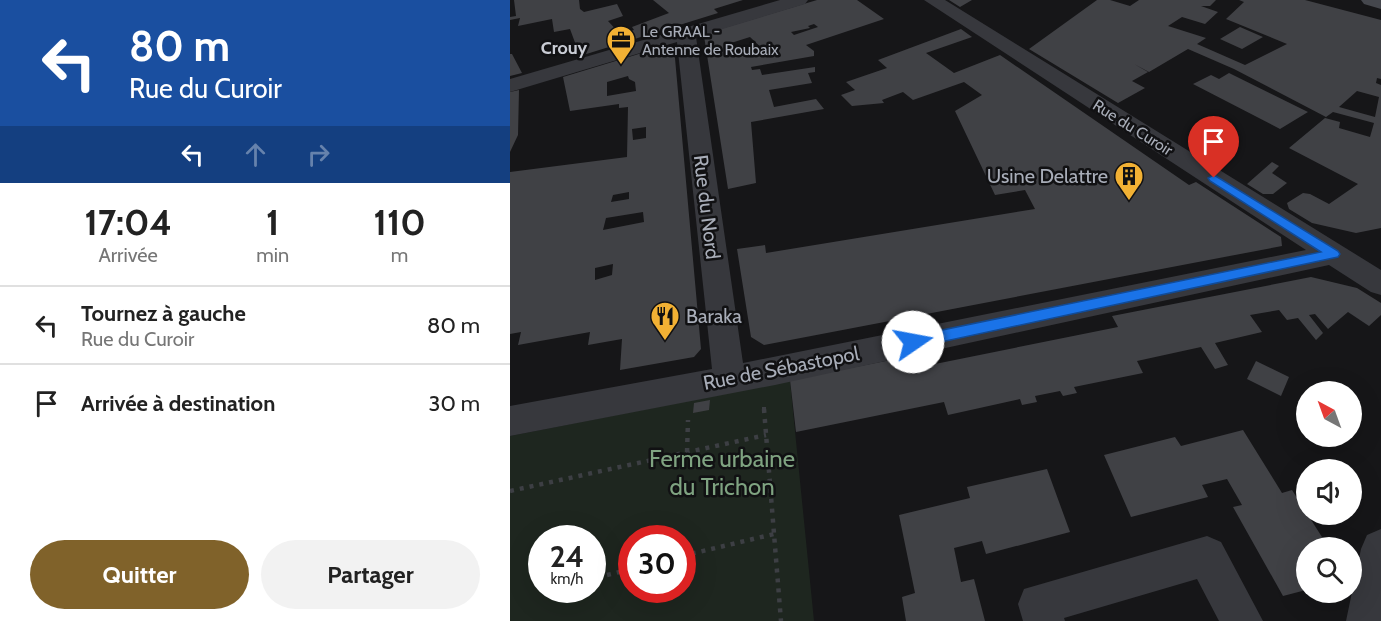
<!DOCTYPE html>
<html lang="fr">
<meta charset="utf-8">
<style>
body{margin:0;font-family:Cabin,sans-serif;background:#f2f2f2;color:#222;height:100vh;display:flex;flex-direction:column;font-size:22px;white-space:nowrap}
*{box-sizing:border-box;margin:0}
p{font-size:20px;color:#767676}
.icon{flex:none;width:33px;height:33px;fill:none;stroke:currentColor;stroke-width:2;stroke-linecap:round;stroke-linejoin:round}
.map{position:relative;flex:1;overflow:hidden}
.panel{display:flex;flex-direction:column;background:#fff;width:510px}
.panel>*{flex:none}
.guide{background:#1a4fa0;color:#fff;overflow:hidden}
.needle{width:39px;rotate:319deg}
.fabs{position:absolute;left:786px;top:381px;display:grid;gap:12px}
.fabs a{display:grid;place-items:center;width:66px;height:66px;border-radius:50%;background:#fff;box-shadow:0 6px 24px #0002;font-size:30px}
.speed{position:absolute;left:18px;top:525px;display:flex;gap:12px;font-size:30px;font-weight:700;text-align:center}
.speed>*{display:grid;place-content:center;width:78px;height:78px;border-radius:50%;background:#fff;box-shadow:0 6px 24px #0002;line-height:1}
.speed small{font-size:15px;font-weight:400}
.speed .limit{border:9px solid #d22;background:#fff;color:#111}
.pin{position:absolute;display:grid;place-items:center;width:51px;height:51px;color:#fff;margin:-62px -26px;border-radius:50% 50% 50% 0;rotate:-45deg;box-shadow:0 0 6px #0007}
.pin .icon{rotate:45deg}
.me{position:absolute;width:66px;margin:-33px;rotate:78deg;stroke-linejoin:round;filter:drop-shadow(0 0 4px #0008)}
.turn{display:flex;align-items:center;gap:21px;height:126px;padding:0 30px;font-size:27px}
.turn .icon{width:78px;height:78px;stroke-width:2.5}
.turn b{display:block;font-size:42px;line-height:51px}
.lanes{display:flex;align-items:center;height:57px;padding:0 30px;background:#0003;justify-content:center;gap:30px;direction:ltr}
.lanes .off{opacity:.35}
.eta{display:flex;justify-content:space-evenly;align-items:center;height:102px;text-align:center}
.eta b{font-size:36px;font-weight:700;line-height:42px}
.button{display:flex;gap:12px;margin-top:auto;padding:12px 30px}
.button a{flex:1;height:69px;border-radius:36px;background:#80622a;color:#fff;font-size:24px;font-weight:700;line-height:69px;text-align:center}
.button a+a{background:#f2f2f2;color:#222}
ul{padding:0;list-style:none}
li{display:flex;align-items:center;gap:18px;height:78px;padding:0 30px;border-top:2px solid #e0e0e0}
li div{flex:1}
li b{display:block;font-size:22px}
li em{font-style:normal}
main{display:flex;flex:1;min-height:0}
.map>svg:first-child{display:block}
.green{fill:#1e261f;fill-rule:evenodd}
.building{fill:#404145;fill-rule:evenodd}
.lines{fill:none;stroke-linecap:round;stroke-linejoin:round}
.path-far1{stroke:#3d3f44;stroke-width:4;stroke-dasharray:3 4.5;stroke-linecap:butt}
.path{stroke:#3d3f44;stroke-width:4.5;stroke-dasharray:4 6;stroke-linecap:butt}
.street{fill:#37383d;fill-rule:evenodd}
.secondary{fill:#45474d;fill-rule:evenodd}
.route{fill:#1a73e8;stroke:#114b97;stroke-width:1.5}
.labels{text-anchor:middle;stroke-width:5;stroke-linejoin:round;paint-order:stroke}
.far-poi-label{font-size:16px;fill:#a8adb8;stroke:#111113;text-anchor:start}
.far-street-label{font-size:16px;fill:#a8adb8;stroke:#111113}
.far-quarter-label{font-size:18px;font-weight:bold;fill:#c9ccd4;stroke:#111113}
.poi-label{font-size:20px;fill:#a8adb8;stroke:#111113;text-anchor:end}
.street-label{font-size:20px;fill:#a8adb8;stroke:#111113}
.near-park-label{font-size:24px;fill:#7fa381;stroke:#111113}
</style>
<main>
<section class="panel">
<div class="guide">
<div class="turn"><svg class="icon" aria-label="left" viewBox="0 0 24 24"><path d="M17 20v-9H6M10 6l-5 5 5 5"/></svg><div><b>80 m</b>Rue du Curoir</div></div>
<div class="lanes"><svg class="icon" aria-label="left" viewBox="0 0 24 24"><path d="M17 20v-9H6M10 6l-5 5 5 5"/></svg><svg class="icon off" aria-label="ahead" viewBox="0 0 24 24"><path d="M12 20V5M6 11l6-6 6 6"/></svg><svg class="icon off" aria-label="right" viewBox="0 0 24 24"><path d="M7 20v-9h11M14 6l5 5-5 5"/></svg></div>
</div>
<div class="eta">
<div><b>17:04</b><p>Arrivée</p></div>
<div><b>1</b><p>min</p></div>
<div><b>110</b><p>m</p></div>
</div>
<ul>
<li><svg class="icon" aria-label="left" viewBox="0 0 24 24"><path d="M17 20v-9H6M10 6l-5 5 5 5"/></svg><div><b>Tournez à gauche</b><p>Rue du Curoir</p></div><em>80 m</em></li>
<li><svg class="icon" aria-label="arrive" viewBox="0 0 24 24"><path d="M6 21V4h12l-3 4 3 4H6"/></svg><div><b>Arrivée à destination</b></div><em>30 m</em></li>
</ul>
<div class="button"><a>Quitter</a><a>Partager</a></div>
</section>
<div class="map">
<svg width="871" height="621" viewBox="0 0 871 621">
<rect width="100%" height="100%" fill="#161618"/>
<path class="green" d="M280 381 304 621H0V436ZM32 538H82V590H32ZM122 538H172V590H122Z"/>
<path class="building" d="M4 0H69L70 9 74 12 107 4 113 16 98 21 110 34 124 30 122 27 159 13 143 0H233L204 9 208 13 70 56 60 29 44 32 42 19 8 26 10 18 0 20V17L6 16Z
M307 0H347L374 19 296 45 304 51V56L241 67 242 70 250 69 252 75 305 67V72L298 73 302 83 259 90 264 107 306 99 314 109 241 122 246 183 218 189 194 36 197 33ZM304 24 308 27 284 35 281 32 300 28 298 26ZM240 37 258 54 247 56 242 53 235 55H231V52L223 53 221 43Z
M439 0H462L450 7Z
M587 0H600L620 6 629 0H706L700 6H691L708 12 695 24 672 17 658 26 696 38 687 44 735 65 777 44 716 19 734 2 729 0H795L871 20V79L867 78 866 83 871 85V228L846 233 802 223 779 209 777 203 793 193 800 194 819 204 848 184 779 148 815 118 830 122 829 128 860 137 864 123 823 112 816 117 724 69 678 49 639 72 624 64 638 72 622 81 635 88 608 103 519 49ZM847 91 869 97 865 117 829 107Z
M730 27 753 37 732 49 710 39Z
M451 29 462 37 416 53 444 73 490 55 679 185 686 182 771 237 772 246 254 345 241 337 227 249 255 245 256 253 525 209 515 190 485 195 445 111 472 95 454 82 403 100 393 92 372 100 374 103 342 106 331 95 345 90 336 82 377 68 368 60Z
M155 46 164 47 191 349 184 357 110 370 112 339 78 345 80 332 8 345 11 332 0 334V172L117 157 118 107 109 108V104L60 111 53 77ZM118 76 119 79 125 82 126 91 97 96V82ZM136 127V138L123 140 122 129ZM119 192V199L101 202 103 195ZM133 212 134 222 93 230 96 218ZM103 264 102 275 85 280V268Z
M0 54H2L12 73 0 76Z
M719 73 798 112 770 129 683 84 701 75 709 79Z
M9 90 8 135 0 152V92Z
M762 162 769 166 762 173 777 183 763 194H753L737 184Z
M801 277 847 288 871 303V315L859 326 838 312 818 329 805 314 799 315 813 333 806 340 788 318 777 320 769 310 740 315 752 332 705 343 718 365 705 369 691 347 627 361 633 373 564 387 567 393 553 396 550 391 525 396 527 402 512 405 510 399 438 415 434 402 286 432 280 380 421 352 425 364 608 327 602 316Z
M746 361 779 377 771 396 737 379Z
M200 400 199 410 183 413 184 403Z
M733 430 772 493 782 490 819 548H796V590L773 596 723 507 732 505 717 479 692 485 698 497 621 517 594 455 665 437 671 446Z
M537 469 560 532 476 554 472 541 444 548 451 582 464 579 475 621H396L392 597 405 593 389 515 460 498 457 487Z"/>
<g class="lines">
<path class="path-far1" d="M254 407V411"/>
<path class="path" d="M254 409 271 621
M177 452 178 420
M0 491 256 435
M172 556 264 534
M97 575 122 569"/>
<path class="street" d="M270 0H298L295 4 186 37 233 363 796 250 414 0H435L871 270V295L861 292 819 265 265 385 0 436V406L202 369 167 42 0 92V79Z
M871 529V621H836L851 549 857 535Z
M697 536 711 542 753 621H709L687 579 554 618 555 621H513L508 604 514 589Z"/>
<path class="secondary" d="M851 0H871V9L854 4Z"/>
</g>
<path class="route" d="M704 175 828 251 830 254 828 257 403 348 398 346 395 342 398 338 403 336 811 252 700 181 698 178Z"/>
<defs>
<g id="office-pin" transform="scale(1.5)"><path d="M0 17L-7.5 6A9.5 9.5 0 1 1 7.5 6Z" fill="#f2b134" stroke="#111113"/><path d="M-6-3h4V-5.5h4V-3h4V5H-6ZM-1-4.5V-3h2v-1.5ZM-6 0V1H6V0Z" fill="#111"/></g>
<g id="building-pin" transform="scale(1.5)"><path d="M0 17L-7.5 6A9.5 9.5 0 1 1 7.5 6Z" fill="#f2b134" stroke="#111113"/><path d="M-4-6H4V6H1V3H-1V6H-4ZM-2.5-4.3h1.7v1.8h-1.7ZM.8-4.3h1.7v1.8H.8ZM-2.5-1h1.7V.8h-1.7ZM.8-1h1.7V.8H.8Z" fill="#111"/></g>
<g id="restaurant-pin" transform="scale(1.5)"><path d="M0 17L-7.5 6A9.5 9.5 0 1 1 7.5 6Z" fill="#f2b134" stroke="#111113"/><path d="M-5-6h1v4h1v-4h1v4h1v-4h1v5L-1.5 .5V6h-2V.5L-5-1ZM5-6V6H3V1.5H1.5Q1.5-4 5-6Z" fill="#111"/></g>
</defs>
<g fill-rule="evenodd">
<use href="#office-pin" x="111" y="40"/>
<use href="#building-pin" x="619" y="176"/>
<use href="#restaurant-pin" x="155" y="316"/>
</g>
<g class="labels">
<g class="far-poi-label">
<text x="132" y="37">Le GRAAL -<tspan x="132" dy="18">Antenne de Roubaix</tspan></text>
</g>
<g class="far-street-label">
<text transform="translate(623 127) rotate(32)" y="6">Rue du Curoir</text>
</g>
<g class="far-quarter-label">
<text x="54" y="54">Crouy</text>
</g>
<g class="poi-label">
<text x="598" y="183">Usine Delattre</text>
<text x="176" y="323" text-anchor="start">Baraka</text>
</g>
<g class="street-label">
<text transform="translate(197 207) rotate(83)" y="7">Rue du Nord</text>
<text transform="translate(271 368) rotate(-11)" y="7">Rue de Sébastopol</text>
</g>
<g class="near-park-label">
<text x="212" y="467">Ferme urbaine<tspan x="212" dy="28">du Trichon</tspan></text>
</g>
</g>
</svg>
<div class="fabs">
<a><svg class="needle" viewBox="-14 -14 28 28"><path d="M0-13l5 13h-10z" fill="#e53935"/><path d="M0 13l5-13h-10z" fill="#767676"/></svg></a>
<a><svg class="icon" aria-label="sound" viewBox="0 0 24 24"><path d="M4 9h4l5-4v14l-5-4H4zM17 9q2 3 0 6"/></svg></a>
<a><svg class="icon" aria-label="search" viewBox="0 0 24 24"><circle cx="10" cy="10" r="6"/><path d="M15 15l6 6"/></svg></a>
</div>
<div class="speed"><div>24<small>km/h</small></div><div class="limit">30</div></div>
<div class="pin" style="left:704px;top:178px;background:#d93025"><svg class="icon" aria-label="arrive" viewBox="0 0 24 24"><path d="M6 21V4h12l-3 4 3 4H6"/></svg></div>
<svg class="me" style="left:403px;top:342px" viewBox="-20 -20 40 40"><circle r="19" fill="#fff"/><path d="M0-13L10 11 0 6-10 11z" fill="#1a73e8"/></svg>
</div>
</main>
